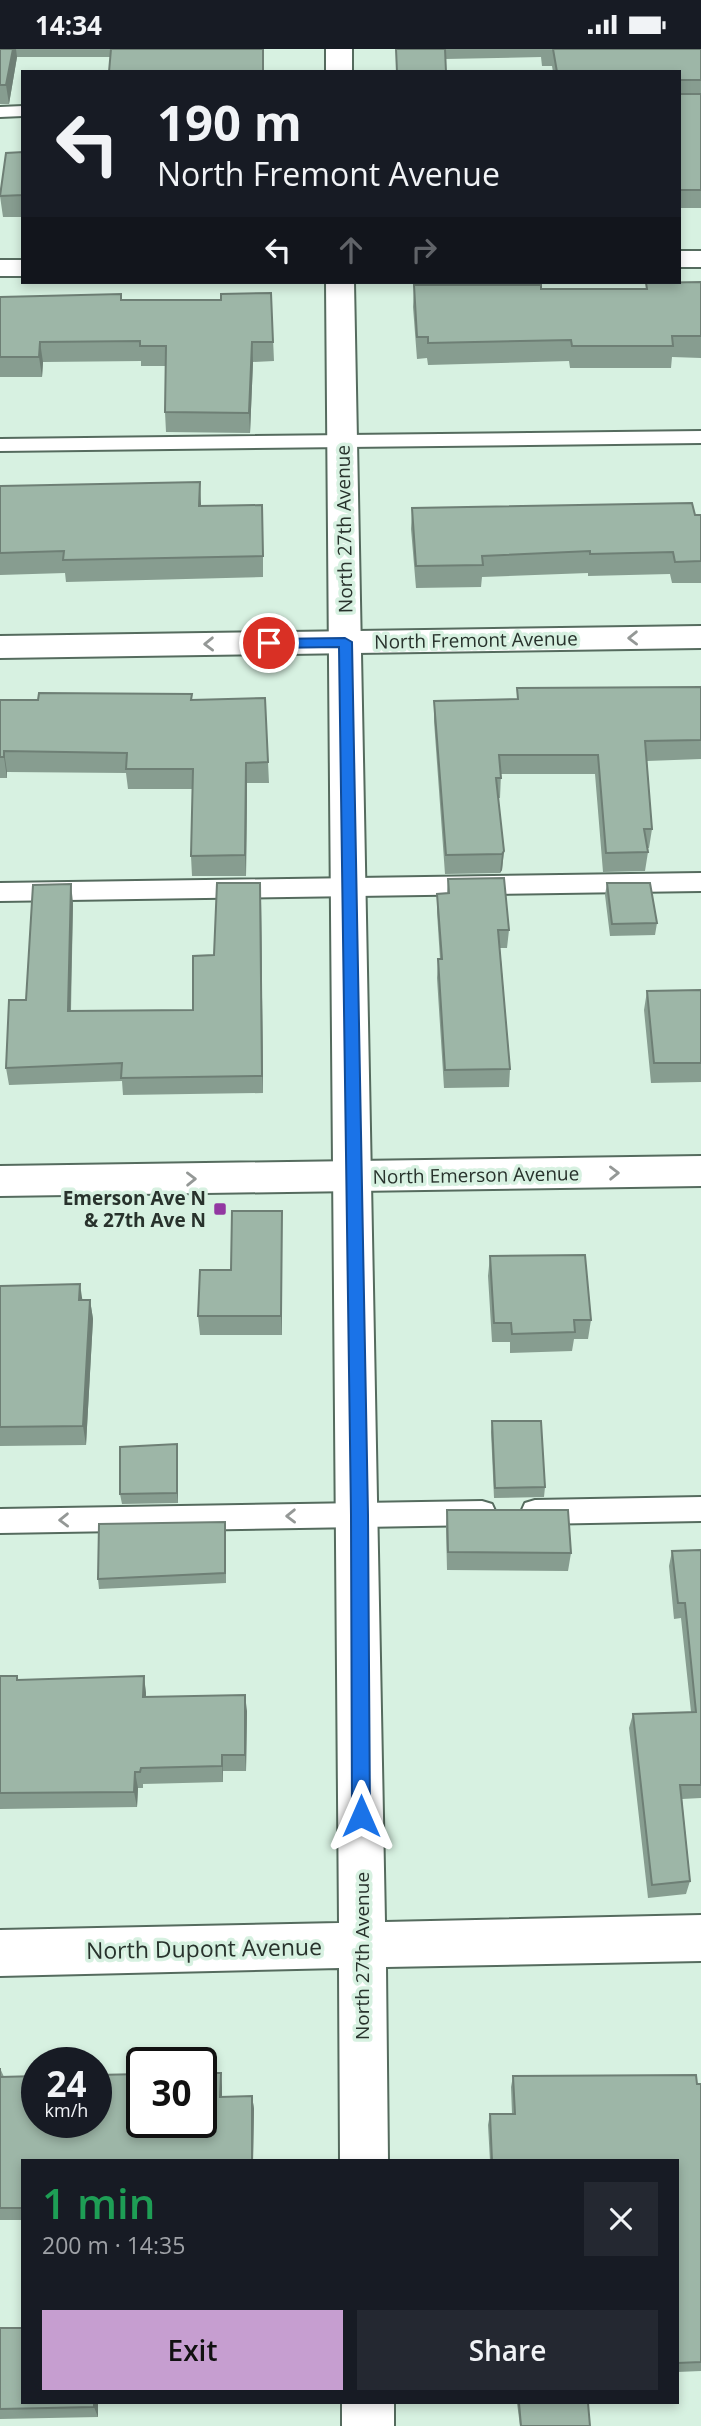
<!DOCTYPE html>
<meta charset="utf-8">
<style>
body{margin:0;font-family:"Open Sans",sans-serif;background:#242831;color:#f1f3f6;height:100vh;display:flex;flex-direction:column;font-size:26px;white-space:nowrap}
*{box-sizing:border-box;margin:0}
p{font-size:23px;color:#9ea1a6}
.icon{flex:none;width:38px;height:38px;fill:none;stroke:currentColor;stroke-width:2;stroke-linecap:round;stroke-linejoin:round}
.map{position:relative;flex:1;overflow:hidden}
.panel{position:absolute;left:21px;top:2110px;width:658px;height:245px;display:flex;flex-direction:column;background:#171b24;border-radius:0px;box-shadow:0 4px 10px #0003}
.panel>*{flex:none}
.banner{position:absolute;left:21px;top:21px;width:660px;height:214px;border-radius:0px;box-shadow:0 4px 10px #0003;background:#171b24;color:#f1f3f6;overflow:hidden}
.speed{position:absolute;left:21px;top:1998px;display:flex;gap:14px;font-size:35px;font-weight:700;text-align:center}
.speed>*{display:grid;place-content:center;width:91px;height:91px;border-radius:50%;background:#171b24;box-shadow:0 4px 10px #0003;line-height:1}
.speed small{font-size:18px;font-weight:400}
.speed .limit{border:4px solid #111;border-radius:10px;background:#fff;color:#111}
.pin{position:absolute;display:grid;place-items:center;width:60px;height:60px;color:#fff;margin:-30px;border:4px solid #fff;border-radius:50%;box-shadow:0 2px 7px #0007}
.me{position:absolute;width:77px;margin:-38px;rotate:0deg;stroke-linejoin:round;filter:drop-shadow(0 0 5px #0008)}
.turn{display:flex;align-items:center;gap:24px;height:147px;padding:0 21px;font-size:32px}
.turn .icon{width:91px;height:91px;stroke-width:2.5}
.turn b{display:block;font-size:49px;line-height:60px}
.lanes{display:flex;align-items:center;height:66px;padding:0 21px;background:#0003;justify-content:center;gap:35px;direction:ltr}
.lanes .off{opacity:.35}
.round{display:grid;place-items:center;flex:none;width:74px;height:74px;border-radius:0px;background:#242831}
.head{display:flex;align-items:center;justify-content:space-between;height:119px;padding:0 21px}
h1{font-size:42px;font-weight:600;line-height:52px;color:#1e9e55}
.primary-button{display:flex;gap:14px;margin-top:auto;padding:14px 21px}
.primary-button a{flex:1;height:80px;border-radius:0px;background:#c69ed0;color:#111;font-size:28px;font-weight:600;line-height:80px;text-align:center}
.primary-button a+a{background:#242831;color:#f1f3f6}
.status{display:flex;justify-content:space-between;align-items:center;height:49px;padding:0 35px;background:#171b24;direction:ltr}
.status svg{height:19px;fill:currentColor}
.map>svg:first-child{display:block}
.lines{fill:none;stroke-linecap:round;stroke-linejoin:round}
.service-casing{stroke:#556b5e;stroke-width:4}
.minor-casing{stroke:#556b5e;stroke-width:4}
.tertiary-casing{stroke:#556b5e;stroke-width:4}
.service{fill:#fff;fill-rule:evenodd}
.minor{fill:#fff;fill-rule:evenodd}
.tertiary{fill:#fff;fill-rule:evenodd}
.wall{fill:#879d90}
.shaded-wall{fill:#6e7f75}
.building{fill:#9db6a7;stroke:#6e7f75;stroke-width:2}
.oneway{stroke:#949896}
.route{fill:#1a73e8;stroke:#114b97;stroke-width:2}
.poi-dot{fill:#9237a1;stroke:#d7f1e1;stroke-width:2.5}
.labels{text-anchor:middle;stroke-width:7;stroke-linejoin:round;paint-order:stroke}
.street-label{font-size:19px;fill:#28322c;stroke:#d7f1e1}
.poi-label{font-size:19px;font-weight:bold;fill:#28322c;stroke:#d7f1e1;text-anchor:end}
.near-street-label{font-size:23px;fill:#28322c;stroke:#d7f1e1}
</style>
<div class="status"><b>14:34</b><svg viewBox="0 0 49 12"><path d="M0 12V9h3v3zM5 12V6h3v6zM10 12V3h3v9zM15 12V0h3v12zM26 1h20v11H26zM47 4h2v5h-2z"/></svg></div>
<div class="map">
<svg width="701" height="2377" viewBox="0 0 701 2377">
<rect width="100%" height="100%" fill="#d7f1e1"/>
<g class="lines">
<g class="service-casing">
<path id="service" d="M23 57V67L0 68V58Z
M701 382V394L0 402V390Z
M701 824V842L0 852V834Z
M701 1448V1472L535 1475 525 1472 521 1463 525 1454 535 1451Z
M482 1452 492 1455 496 1464 492 1473 482 1476 0 1484V1460Z"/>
</g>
<g class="minor-casing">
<path id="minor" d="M326 0H352V23H326Z
M679 202H701V218H679Z
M0 211H23V227H0Z
M326 233H354L385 1873 701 1866V1912L386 1918 388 2112H340L339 1919 0 1927V1881L339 1874Z
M342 2354H394V2377H342Z"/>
</g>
<g class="tertiary-casing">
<path id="tertiary" d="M701 577V599L0 609V587Z
M701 1107V1137L0 1147V1117Z"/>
</g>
<use href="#service" class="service"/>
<use href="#minor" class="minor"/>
<use href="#tertiary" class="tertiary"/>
</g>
<path class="wall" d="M0 0H263L110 8H17L9 55H0Z
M396 0H701V159H679V23H553L552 17H542L541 8 445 10 446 23H396Z
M23 103V168H3L0 147Z
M701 233V309L672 308 671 319H570L569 312 428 316 427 309 417 310 413 258 414 236 541 240H646V234Z
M271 244 274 312 253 313 250 384 166 383 165 363 166 317H141V312L43 313 42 328H0V248L121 245 122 251H221Z
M0 437 201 457 263 478V528L66 533 65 524 0 526Z
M412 459 701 466V534H672L670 525 588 527V524L482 528 481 538 416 539 411 480Z
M701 638V710L647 712 652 780 649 799H647L648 803 645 822 603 823 595 725H501L500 749H498L504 802 502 821 500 824 445 825 434 672V652L517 650V639Z
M265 649 269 734H247L246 827H192L191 807 193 740H128L126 724 7 723V729H0V651H192Z
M448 830 509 881 507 899H500L510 1020 509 1038 444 1039 437 929 438 910H440L437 863V845H447Z
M607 834 657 874 655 886 610 887 605 846Z
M261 852 263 1044 123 1046 122 1032 9 1036 6 1019 26 951 73 854 71 962 193 961 214 906Z
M701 941V1033L651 1034 644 961 647 942Z
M282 1182V1286H200L198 1267 231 1221Z
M490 1207 591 1271 588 1290H574L572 1302 510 1304V1293H492L488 1227Z
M0 1237 82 1251H90L93 1270 86 1396 0 1397Z
M492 1372 545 1438 544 1448 494 1449 491 1383Z
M177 1395 178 1405V1454L122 1455 120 1445Z
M447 1461 571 1504 568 1522 447 1521 446 1479Z
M226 1483V1534L99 1540 98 1530Z
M701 1501V1749L682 1750 690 1832 686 1845 648 1849 629 1679 633 1665 691 1663 681 1569 674 1570 669 1517 672 1502Z
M0 1627H17L18 1631 144 1627 146 1647 247 1662 246 1722H223V1733L143 1735V1739H138L137 1758 0 1760Z
M0 2019 4 2028 221 2024 222 2048 252 2047 254 2060 253 2112H23V2171H0Z
M513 2027 701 2035V2322L677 2323V2112H490L488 2076 490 2065H512L511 2038Z
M0 2279 98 2354V2368L0 2370Z
M517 2354H588L590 2377H520Z"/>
<path class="shaded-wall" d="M13 0H16L17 8 9 55 6 36Z
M40 293 43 313 42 328 39 308Z
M252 293 253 313 250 384 249 364Z
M200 433 201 455 200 479 199 457Z
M4 702 7 723V729L4 708Z
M246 714 247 734 246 827 245 806Z
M504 802 502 821 500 824 502 805Z
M260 834 261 852 263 1044 262 1027Z
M71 835 73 854 70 980 68 962Z
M282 1162V1286L281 1267Z
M80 1235 83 1255 79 1251Z
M90 1251 93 1270 86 1396 83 1377Z
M177 1395 178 1405V1454L177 1444Z
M144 1627 146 1644V1664L143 1648Z
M245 1646 247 1662 246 1722 245 1706Z
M222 1706 223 1722V1733L222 1717Z
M135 1723 138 1739 137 1758 134 1743Z
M221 2024 222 2038V2061L220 2048Z
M252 2047 254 2060 253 2112H252Z
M94 2354H98V2368L94 2358Z"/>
<path class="building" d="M0 0H13L6 36H0Z
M111 0H263V23H109Z
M396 0H445L446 23H397Z
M553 0H701V31H679V45H701V141H679V23H557Z
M23 103V146L0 147 6 104Z
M701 233V287H672L673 297H572L571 291 428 294V288H417L414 236H541V240H647L646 234Z
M271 244 273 293H252L249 364 165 363 166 297H140V292L40 293 39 308H0V248L121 245V251H221V245Z
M200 433 199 457 262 456 263 507 63 511 64 502 0 504V437Z
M692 454 695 466H701V512L675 513 673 503 590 505V502L482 507 483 516 416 517 412 459Z
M701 638V691L645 692 652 780H644L648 803 606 804 598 706H499L501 729H496L504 802 502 805 446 806 434 652 518 650 517 639Z
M39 644 192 645 191 651 265 649 268 713 246 714 245 806 191 807 193 720H126L127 704 4 702V708H0V651H38Z
M504 829 509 881H498L510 1020 445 1021 438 910H442L437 845 449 844 448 830Z
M217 834H260L262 1027 121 1029 122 1014 6 1019 9 951H26L33 836 71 835 68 962 193 961V907L214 906Z
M607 834H650L657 874 612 875Z
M701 941V1014H654L647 942Z
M232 1162H282L281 1267H198L200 1221H231Z
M585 1206 591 1271H574L575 1283 512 1285 511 1274H494L490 1207Z
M80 1235 79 1251H90L83 1377 0 1378V1237Z
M492 1372H541L545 1438 495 1439Z
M177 1395V1444L120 1445V1398Z
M447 1461H568L571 1504 448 1503Z
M225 1473V1524L98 1530 99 1475Z
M701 1501V1736H680L690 1832 652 1836 633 1665 696 1663 685 1554H678L672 1502Z
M0 1627H17V1631L144 1627 143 1648 245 1646V1706H222V1717L141 1719 140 1723H135L134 1743 0 1744Z
M0 2019V2028L37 2027V2074H96V2026L142 2025V2074H201V2024H221L220 2048 252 2047V2112H23V2159H0Z
M696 2026 697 2035H701V2313L677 2314V2112H492L490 2065H515L513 2027Z
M0 2279H23V2354H94V2358L0 2360Z
M519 2354H588L590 2377H521Z"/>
<defs><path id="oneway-chevron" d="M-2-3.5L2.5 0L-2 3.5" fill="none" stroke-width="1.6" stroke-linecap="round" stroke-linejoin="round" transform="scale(1.75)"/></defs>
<g class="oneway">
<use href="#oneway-chevron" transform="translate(633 589) rotate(179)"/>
<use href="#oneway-chevron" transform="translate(209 595) rotate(179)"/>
<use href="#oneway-chevron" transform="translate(614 1124) rotate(-1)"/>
<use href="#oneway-chevron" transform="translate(191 1130) rotate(-1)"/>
<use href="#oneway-chevron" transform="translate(291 1467) rotate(179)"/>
<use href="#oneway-chevron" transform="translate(64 1471) rotate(179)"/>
</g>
<path class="route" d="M345 589 352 593 368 1466 370 1767 367 1773 361 1776 354 1773 352 1767 351 1466 339 598 269 599 262 594 269 590Z"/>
<rect class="poi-dot" x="213" y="1153" width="14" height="14" rx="3.5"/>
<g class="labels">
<g class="street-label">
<text transform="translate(344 480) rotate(-91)" y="7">North 27th Avenue</text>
<text transform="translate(476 591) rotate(-1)" y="7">North Fremont Avenue</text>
<text transform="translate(476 1126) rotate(-1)" y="7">North Emerson Avenue</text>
<text transform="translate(362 1907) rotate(-90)" y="7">North 27th Avenue</text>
</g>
<g class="poi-label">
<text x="206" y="1156">Emerson Ave N<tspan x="206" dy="22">&amp; 27th Ave N</tspan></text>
</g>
<g class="near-street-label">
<text transform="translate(204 1900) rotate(-1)" y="8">North Dupont Avenue</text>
</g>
</g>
</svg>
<div class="speed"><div>24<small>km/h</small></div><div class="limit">30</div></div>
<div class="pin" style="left:269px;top:594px;background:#d93025"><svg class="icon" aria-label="arrive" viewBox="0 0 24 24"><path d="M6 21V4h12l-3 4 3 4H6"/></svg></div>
<svg class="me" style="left:361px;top:1767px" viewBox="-20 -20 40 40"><path d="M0-17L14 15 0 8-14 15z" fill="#1a73e8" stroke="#fff" stroke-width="4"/></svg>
<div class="banner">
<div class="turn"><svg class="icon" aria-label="left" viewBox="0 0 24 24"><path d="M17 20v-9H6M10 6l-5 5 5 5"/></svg><div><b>190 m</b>North Fremont Avenue</div></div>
<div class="lanes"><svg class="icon" aria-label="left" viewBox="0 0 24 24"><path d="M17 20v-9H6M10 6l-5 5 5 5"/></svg><svg class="icon off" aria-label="ahead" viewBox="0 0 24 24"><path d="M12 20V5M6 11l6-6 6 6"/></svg><svg class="icon off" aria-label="right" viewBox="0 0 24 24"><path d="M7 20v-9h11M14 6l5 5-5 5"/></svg></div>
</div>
<section class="panel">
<div class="head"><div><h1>1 min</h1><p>200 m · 14:35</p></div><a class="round"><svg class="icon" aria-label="close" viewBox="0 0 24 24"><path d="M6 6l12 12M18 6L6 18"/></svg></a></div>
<div class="primary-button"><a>Exit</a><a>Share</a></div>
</section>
</div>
